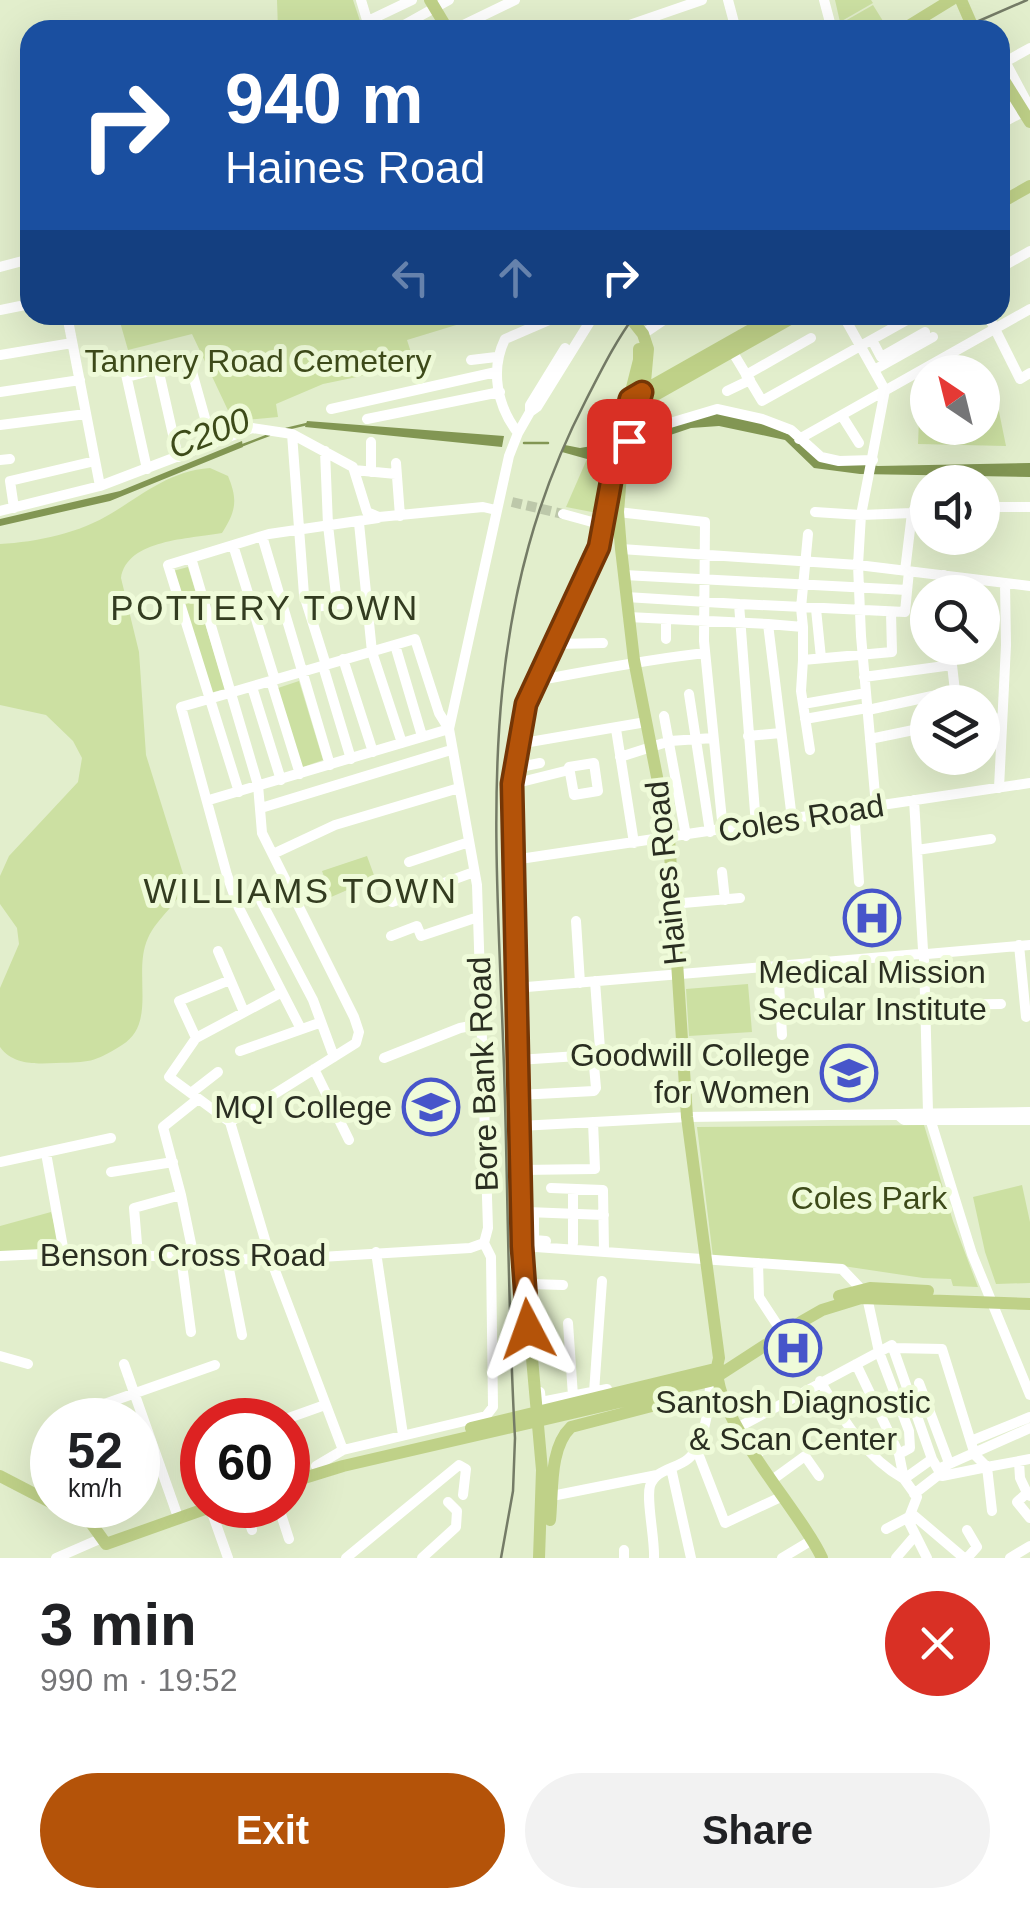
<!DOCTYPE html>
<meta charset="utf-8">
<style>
body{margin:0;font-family:Arial,sans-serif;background:#f2f2f2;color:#202124;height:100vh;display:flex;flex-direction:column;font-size:38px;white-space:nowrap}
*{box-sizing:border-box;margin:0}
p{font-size:32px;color:#757577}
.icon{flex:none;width:55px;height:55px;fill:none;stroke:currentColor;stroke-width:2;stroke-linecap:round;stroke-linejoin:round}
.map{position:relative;height:1558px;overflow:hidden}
.side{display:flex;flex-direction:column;background:#fff;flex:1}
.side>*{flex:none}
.hud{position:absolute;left:20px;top:20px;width:990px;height:305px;border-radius:30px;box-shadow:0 10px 40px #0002;background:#1a4fa0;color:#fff;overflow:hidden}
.needle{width:65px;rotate:325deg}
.tools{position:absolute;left:910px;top:355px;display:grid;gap:20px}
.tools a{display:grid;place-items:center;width:90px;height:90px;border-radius:50%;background:#fff;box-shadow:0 10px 40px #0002;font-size:50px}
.speed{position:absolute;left:30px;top:1398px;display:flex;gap:20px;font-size:50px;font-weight:700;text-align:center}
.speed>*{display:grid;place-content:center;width:130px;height:130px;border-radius:50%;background:#fff;box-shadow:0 10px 40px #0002;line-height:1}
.speed small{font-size:25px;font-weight:400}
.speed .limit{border:15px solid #d22;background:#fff;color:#111}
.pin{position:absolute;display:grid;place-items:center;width:85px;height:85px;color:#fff;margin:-42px;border-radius:20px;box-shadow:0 5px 15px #0006}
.me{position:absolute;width:110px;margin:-55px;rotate:356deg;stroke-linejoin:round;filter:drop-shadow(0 0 8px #0008)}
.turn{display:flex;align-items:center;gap:35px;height:210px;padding:0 40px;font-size:45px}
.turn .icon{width:130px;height:130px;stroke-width:2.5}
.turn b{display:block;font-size:70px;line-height:85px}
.lanes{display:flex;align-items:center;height:95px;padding:0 40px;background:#0003;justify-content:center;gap:50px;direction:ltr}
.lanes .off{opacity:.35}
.round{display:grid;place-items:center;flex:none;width:105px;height:105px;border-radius:52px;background:#f2f2f2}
.head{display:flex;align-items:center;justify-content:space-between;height:170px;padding:0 40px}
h1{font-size:60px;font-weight:700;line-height:75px}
.cta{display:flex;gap:20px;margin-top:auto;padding:20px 40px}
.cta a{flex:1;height:115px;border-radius:60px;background:#b45309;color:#fff;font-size:40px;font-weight:700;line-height:115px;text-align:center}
.cta a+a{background:#f2f2f2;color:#202124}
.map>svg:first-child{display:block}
.green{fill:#cce0a2}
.water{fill:#829653}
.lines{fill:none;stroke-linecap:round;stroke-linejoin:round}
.stream{stroke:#829653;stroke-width:2.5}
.minor-tunnel{stroke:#bdc8aa;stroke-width:10;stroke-dasharray:10 5;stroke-linecap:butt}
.minor{stroke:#fff;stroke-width:10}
.major{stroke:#bfd188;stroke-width:12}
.rail{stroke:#747b66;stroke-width:2.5}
.route-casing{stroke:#753606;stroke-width:25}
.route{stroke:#b45309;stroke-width:18}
.labels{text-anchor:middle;stroke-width:10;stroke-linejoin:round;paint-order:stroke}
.park-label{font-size:32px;fill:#3e4b1a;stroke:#effbd9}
.street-label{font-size:32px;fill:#2a2e21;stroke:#effbd9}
.poi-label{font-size:32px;fill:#2a2e21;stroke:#effbd9}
.water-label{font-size:35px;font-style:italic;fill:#3d4b19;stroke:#effbd9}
.neighbourhood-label{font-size:35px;letter-spacing:2.5px;fill:#333c20;stroke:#effbd9}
</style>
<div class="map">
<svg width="1030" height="1558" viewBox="0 0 1030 1558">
<rect width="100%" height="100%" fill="#e2eecc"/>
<path class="green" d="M277 0H353L363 30H278Z
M835 0H871L873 3 840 22Z
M873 5 883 21 867 30H850L845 21Z
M118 315H489L407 340 415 365 323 384 276 404 278 417 233 421 192 334 128 350Z
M997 402 1006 446 918 444 919 419 927 417 928 428H982L983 405Z
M587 459H611L597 513 566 507Z
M210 468 228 476C238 500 236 511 222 533 190 539 127 539 121 578L139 652 146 755 185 880C182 902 157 917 148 938 132 972 158 1023 122 1045 93 1063 90 1062 56 1063 36 1064 13 1065 0 1047V988L19 944 17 928 0 904V876L9 856 78 782 82 758 73 741 46 715 0 705V544C37 542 80 533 112 513 145 493 170 471 210 468Z
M188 567 225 689 210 693 173 571Z
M299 681 323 760 300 768 275 689Z
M367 856 375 878 308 907 305 900 329 890 322 871Z
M748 984 752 1032 689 1036 686 989Z
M924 1125 953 1221 978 1287 953 1286 951 1279 923 1278 843 1266 713 1257 697 1127Z
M1022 1185 1030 1222V1283L996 1284 985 1252 973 1197Z
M51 1212 61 1251 0 1252V1226Z"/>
<path class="water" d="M712 412 764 423 792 436 817 457 878 466 1030 463V477L860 474 814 468 785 440 719 426 691 428 635 447 637 435Z
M307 421 504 436 502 447 305 427Z
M242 441 243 447 110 501 0 526V519L120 491Z
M615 442 611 459H587L562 452 565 445 580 448Z"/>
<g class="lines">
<path class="stream" d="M286 429 307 424
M524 443H548
M243 445 269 435"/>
<path class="minor-tunnel" d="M512 502 563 514"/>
<path class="minor" d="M361 0 370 30
M728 0 736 30
M824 0 832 30
M368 21 412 0
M395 30 449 0
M453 30 515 0
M615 30 702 0
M1000 52 1030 108 1000 124
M1005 62 1030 48
M1000 89 1016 115
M0 267 30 259
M1000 268 1030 251
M0 310 30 304
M67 315 100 486
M843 315 885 390 861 515 858 565 861 636 876 806
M988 315 1020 379 1030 373
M643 334 671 315
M872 340 881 357 925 332
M732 351 762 401 916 315
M0 355 72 343
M471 360 496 357
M123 361 147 469
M158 368 178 457
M874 370 933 337
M746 375 811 338
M127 377 189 361 212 443
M727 391 750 380
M0 392 80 380
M331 409 496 372
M530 412V405L565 348
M842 416 859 443
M367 419 500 392
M0 425 86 414
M632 427 670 423 717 409 762 419 791 430 821 457 839 461 873 460
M518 433C497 406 490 370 505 339L561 315
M292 434 304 595 326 665
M799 439 1030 309
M325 451 328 525 337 604
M0 460 10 459
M396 463 400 516
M354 470 396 474
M371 472V442
M982 507H1030
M14 508 10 481 95 461
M0 511 100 486 252 428 292 434 353 467 367 512 379 517 483 507 496 510
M618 512 705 522 704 641 723 830
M815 512 861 515 912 513 916 506H928
M563 514 603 525
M359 523 372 652 402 743
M262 536 330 765
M233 545 275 680
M621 549 858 565 1030 586
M191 558 258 785 262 833 354 1017 359 1032 356 1043 230 1122
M905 571 912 513
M624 575 907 590
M944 575 946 592
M626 597 739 604 756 825
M739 604 905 612 909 571
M308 608 337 604 369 605
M816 609 821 658
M628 617 768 624
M803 627V660L892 652 891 612
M666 639V619
M556 644 603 643
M395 645 422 736
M343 659 373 752
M803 660 801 691 810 750
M323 666 351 759
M864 677 952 665 950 648
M540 680C595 670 649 659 705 653
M271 681 300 774
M252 687 281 780
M689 694 710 832
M803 704 866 693
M868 710 955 691 952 665
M664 716 686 836
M805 719 867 708
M982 720 1002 718
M616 729 634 843
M748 736 781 733
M870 739 928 727
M518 744 646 722
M620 757 670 741 713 738
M594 763 598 791 574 795 569 767Z
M515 768 540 763
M513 784 569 770
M999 788 1006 645 1005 583
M239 792 168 565 269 534 378 518
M209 800 449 729 439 713 415 639 181 707 227 875 238 906 282 992 196 1038 169 1077 230 1122
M914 800 923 950
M261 808 451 750
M854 809 859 882
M792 819 768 624 803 627 801 608 808 534
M917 850 991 839
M273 854 335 825 459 788
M513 860 1030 783
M409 862 469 842
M722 872 725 900
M288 885 261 901 313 1000 334 1057
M392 902 474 872
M672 904 740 898
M576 921 580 983
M391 936 417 926 421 936 478 917
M1019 945 1026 1017
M218 951 244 1012
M927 954 1030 945
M924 958 928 1112 972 1254 1030 1395
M815 963 823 1020
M778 966 782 1035
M595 981 600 1049
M515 988 919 954
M282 992 301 1029
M925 1005 1001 1004
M196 1038 179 1001 230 980
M240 1051 319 1023
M384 1058 460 1028 481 1024
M518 1060 593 1055 596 1088 594 1091 519 1095
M314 1069 349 1140
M191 1093 218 1072
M898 1115 904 1120H1030
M230 1122 271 1260 343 1450 316 1466
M520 1126 687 1117 1030 1112
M46 1153 64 1253
M0 1162 111 1138
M521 1170 595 1169 593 1122
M111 1172 173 1162
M551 1188 603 1190 604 1250
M527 1212 604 1215
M534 1218V1240L546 1241
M573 1243V1189
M522 1246 842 1269 861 1289
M376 1252 403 1435
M0 1256 64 1253 271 1260 470 1248 484 1243
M138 1256 134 1208 181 1195
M181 1257 191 1332
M194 1258 181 1195 163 1127 198 1099
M227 1259 242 1335
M758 1263 759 1297 780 1329
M531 1284 563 1285
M867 1297 879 1352 909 1431 910 1448 899 1454
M568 1323 573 1396
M893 1348 942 1349 975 1455 987 1467 1030 1459
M0 1356 28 1364
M124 1364 178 1517
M856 1364 899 1454 904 1479 917 1497 908 1520 927 1558
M820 1381C843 1419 864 1456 904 1479L932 1459
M919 1383 949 1463
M540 1392 541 1402 607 1389
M594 1392 602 1281
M253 1403 274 1420
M59 1420 215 1365
M283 1420 325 1405
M737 1428 892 1345 932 1459 942 1476 987 1467 992 1511
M971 1441 1030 1417
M696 1448 725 1523 783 1496
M343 1450 486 1416 493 1407 491 1257 484 1243 488 1228 477 885 449 729 509 456 518 433 530 412 537 407 594 315
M755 1455 785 1434
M1019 1462 1020 1478 1027 1493
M671 1468 691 1558
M938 1469 1030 1428
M772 1480 805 1456 819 1476
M914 1494 941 1473
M552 1496 657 1475
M1030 1496 1027 1493 1017 1502 1030 1518
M244 1505 252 1530
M278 1505 289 1539
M210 1507 228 1558
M911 1513 964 1558
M886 1529 909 1517
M967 1530 977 1547 967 1558
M56 1558 102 1538
M346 1558 459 1465 466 1469 463 1495
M422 1558 456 1527 457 1511 448 1502
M624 1558V1550
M654 1558C655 1539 646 1500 650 1486 655 1469 676 1469 688 1459 705 1445 712 1396 709 1376
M782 1558 812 1540
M896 1558 914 1537
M1010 1558 1030 1546"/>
<path class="major" d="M430 0 448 30
M961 0 974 30
M902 30 951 0
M1000 74 1030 122
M1000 203 1030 186
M628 315 643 334 648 349 645 382 621 475 618 512 621 549 634 660 669 838 687 1117 719 1358C703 1408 800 1509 822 1558
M641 392 777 315
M637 412 650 398 797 315
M839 1296 870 1288 928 1291
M471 1428 719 1368
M0 1476 52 1503
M288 1483 343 1466 710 1381 801 1322 822 1310 861 1298 1030 1304
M56 1505 91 1523 106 1544 216 1505
M550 1520C553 1491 549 1448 571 1427L671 1401 685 1390
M539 1558 542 1470 522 1246 513 784 527 704 599 547 618 443 639 360V349"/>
<path class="rail" d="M958 30 1027 0
M501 1558 513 1491 515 1438C508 1314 508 1190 504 1067 496 829 472 620 586 400 601 371 615 342 635 315"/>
</g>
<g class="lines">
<g class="route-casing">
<path id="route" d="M528 1329 522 1246 512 784 526 704 599 547 618 444 630 399 642 392 629 441"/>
</g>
<use href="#route" class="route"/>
</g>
<defs>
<g id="hospital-ring" transform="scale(2.875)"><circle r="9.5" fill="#effbd9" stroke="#4755ca" stroke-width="1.5"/><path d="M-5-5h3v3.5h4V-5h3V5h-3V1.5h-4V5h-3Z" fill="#4755ca"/></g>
<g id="university-ring" transform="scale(2.875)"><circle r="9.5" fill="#effbd9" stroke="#4755ca" stroke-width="1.5"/><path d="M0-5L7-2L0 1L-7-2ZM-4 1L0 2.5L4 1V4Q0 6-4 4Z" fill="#4755ca"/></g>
</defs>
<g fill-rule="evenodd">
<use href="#hospital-ring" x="872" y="918"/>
<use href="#university-ring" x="849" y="1073"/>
<use href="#university-ring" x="431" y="1107"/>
<use href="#hospital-ring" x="793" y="1348"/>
</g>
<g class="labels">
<g class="park-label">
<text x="258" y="372">Tannery Road Cemetery</text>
<text x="869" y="1209">Coles Park</text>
</g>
<g class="street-label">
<text transform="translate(801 818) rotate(-9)" y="11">Coles Road</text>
<text transform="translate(666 873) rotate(-96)" y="11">Haines Road</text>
<text transform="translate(483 1074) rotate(-92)" y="11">Bore Bank Road</text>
<text x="183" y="1266">Benson Cross Road</text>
</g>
<g class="poi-label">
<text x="872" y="983">Medical Mission<tspan x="872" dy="37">Secular Institute</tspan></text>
<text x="810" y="1066" text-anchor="end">Goodwill College<tspan x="810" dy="37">for Women</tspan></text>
<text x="392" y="1118" text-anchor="end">MQI College</text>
<text x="793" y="1413">Santosh Diagnostic<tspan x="793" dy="37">&amp; Scan Center</tspan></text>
</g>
<g class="water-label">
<text transform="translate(209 433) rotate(-21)" y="12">C200</text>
</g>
<g class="neighbourhood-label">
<text x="265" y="620">POTTERY TOWN</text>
<text x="301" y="903">WILLIAMS TOWN</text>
</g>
</g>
</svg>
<div class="tools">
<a><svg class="needle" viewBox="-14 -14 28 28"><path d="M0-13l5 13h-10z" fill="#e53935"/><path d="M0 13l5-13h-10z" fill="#757577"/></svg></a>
<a><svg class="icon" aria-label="sound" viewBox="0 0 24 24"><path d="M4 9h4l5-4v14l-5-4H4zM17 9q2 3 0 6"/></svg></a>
<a><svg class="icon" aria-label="search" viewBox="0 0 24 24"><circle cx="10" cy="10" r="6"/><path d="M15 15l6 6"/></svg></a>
<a><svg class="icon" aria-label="layers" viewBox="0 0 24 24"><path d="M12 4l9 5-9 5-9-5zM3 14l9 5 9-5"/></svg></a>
</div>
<div class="speed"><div>52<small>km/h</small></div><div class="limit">60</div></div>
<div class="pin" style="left:629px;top:441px;background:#d93025"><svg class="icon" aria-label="arrive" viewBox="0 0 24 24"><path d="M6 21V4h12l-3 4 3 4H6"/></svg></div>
<svg class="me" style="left:528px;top:1329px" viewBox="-20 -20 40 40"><path d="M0-17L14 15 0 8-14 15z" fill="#b45309" stroke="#fff" stroke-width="4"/></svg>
<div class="hud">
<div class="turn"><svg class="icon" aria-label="right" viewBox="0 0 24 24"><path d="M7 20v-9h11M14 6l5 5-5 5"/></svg><div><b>940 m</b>Haines Road</div></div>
<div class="lanes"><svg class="icon off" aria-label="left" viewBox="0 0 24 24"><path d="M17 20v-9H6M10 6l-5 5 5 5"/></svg><svg class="icon off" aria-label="ahead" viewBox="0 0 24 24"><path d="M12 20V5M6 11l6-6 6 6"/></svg><svg class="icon" aria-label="right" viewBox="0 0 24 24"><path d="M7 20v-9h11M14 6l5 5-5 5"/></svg></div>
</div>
</div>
<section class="side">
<div class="head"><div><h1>3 min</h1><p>990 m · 19:52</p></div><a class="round" style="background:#d93025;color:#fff"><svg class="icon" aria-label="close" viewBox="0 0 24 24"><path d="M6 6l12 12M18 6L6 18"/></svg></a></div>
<div class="cta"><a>Exit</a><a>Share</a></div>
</section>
